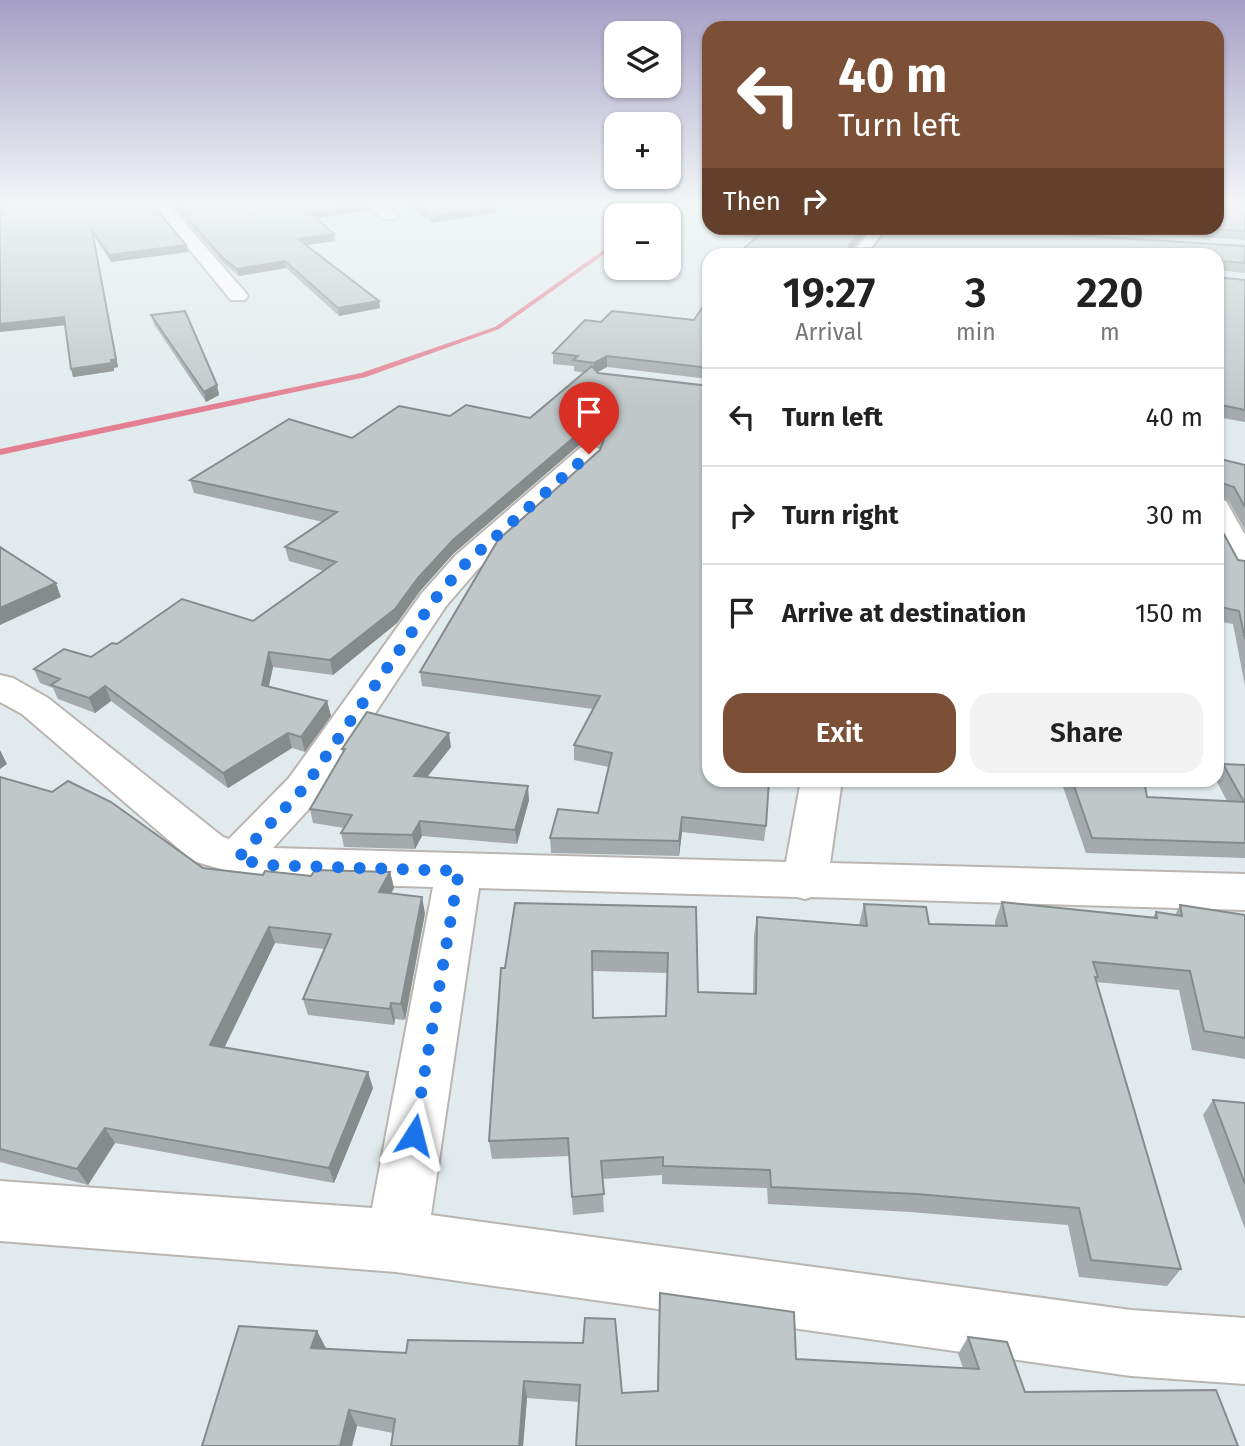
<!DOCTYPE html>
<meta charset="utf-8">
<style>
body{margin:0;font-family:"Fira Sans",sans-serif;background:#f2f2f2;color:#222;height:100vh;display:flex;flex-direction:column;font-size:26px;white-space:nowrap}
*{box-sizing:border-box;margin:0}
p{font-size:23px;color:#767676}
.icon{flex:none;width:38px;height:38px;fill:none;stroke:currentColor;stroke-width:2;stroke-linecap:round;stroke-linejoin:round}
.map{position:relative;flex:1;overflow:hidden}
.panel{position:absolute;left:702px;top:248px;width:522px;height:539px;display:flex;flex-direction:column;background:#fff;border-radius:21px;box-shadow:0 2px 5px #0004}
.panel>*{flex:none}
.top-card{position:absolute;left:702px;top:21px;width:522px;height:214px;border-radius:21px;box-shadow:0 2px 5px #0004;background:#7c5037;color:#fff;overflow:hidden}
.controls{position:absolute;left:604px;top:21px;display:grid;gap:14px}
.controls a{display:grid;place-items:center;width:77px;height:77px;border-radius:14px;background:#fff;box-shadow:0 2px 5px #0004;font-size:35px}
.pin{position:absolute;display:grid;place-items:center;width:60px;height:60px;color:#fff;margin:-72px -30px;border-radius:50% 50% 50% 0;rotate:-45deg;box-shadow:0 0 7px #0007}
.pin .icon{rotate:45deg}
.me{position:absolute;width:77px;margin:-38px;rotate:9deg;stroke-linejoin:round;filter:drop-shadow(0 0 5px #0008)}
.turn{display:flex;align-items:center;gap:24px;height:147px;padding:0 21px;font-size:32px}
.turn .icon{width:91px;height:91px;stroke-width:2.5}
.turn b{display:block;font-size:49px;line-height:60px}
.then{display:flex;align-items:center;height:66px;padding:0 21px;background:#0003;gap:14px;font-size:26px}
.eta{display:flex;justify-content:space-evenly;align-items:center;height:119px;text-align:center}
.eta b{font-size:42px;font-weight:600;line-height:49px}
.action{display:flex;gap:14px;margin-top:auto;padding:14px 21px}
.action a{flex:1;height:80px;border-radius:21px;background:#7c5037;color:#fff;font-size:28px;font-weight:600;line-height:80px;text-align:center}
.action a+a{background:#f2f2f2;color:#222}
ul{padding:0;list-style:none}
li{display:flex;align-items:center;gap:21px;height:98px;padding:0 21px;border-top:2px solid #e0e0e0}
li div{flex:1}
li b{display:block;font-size:26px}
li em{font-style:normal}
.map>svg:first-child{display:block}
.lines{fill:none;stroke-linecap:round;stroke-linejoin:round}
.stream{fill:#e37f91;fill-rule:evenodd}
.minor-casing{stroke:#bbb5b1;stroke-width:4}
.minor{fill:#fff;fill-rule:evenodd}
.wall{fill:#a5abac;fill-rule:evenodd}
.shaded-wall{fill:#868b8c}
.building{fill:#c0c7c8;stroke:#868b8c;stroke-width:2;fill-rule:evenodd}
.route{stroke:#1a73e8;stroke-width:12;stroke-dasharray:0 21.6}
</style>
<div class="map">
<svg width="1245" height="1446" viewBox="0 0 1245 1446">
<rect width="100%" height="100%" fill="#e1ebed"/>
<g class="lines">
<path class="stream" d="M649 204H654L644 215H639Z
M616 238V243L606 253 499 329 366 377 0 455V449L361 373 495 327 602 251Z"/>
<g class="minor-casing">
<path id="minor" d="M152 204H168L245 292 248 296 245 300H231Z
M366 204H384L397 216 395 219H383Z
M873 228H889L869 256H850Z
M589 446 598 448 602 454 598 460 478 569 446 606 319 798 273 848 786 862 801 780H842L830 863 1245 874V910L811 897 805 899 797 897 479 888 431 1215 1131 1310 1245 1318V1384L1131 1376 396 1272 0 1241V1181L372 1208 433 887 266 882 193 861 22 714 0 702V675L13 678 48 698 223 837 229 839 289 778 422 593 456 555 580 448Z
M1216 498 1226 501 1245 535V574L1234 572 1216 538Z"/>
</g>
<use href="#minor" class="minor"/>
</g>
<path class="wall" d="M0 204 186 245 188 252 111 262 94 236 118 367 114 368V371L73 377 65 325Z
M171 204H368L369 210 317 218 335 241 305 245 379 301 380 308 339 316 286 268 239 276 224 264Z
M387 204H490L496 213 431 223 408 205 391 207Z
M1245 204V240L1048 228H1216Z
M727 228H870L853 249 1245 246V273L1217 270V277L1245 280V422L1216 417V256H735L755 238 726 235Z
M709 297V379L607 367 598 372 709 780 766 826 764 841 682 832 679 856 551 853 550 838 598 813 609 767 574 760V745L593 709 422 686 420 672 600 450V448L599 445 588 443 578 446 454 553 420 591 397 623 333 675 273 667 269 686 327 701 331 716 305 752 292 748 228 788 111 701 95 713 58 699 53 688 40 683 34 669 91 657 117 644 253 621 324 571 289 561 285 547 323 522 194 493 190 480 352 438 450 416 530 418 585 373 574 371V366L553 364V353L601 322 694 320Z
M151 315 217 385 219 395 206 402 154 324Z
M1216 454 1220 459 1245 465V530L1228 500 1219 496V525L1238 560 1245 561V686L1233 624 1216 621Z
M451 747 427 777 529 800 517 844 422 836 415 849 344 847 341 833 344 828 313 823 310 809 343 753 342 749Z
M1223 764 1245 765V858L1086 853 1062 784 1014 780H1144L1147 797 1227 801 1216 780V778Z
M0 777 203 868 263 875 311 876 390 872 394 888 391 893 425 913 405 1020 395 1019 394 1025 308 1015 303 999 324 949 275 943 224 1047 373 1088 334 1183 115 1143 88 1185 0 1162Z
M1002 902 1153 917 1156 912 1175 915 1180 905 1245 915V1059L1192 1050 1179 990 1096 982 1181 1269 1167 1286 1079 1277 1068 1225 910 1212 768 1204 767 1188 662 1184V1175L602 1179 604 1212 573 1215 569 1156 492 1159 489 1141 505 968 696 907 698 992 753 994 754 936 757 917 859 925 864 904 929 924 995 926V921ZM593 971 667 973 666 1016 593 1018Z
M1213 1100 1245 1103V1229L1203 1115Z
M660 1293 796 1359 963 1368 958 1354 968 1337 1025 1392 579 1402 527 1398 523 1446H391L393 1433 357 1426 352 1446H202L317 1331 325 1349 406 1353 622 1393 657 1391Z"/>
<path class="shaded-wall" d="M368 204 369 210 312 219 311 213Z
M391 204H408V205L391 207Z
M496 207V213L431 223 430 217Z
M864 228H870L848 254 849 245Z
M92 230 118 367 114 368V371L73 377 71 369Z
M334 234 335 241 299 246 298 239Z
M186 245 188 252 111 262 109 255Z
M285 261 286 268 239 276 237 269Z
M379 301 380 308 339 316 338 308Z
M64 317 67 325 0 332V324Z
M607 356V367L594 374V363Z
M217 385 219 395 206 402 204 392Z
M588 431V443L578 446 454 553 420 591 397 623 333 675 330 660 418 578 453 540 578 434Z
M56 583 61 597 0 625V608Z
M269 652 273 667 266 699 262 685Z
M105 686 111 701 95 713 89 698Z
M327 701 331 716 305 752 301 737Z
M288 733 292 748 228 788 223 773Z
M449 733 451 747 417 790 414 776Z
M0 750 7 764 0 769Z
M528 786 529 800 517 844 515 830Z
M682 817V832L679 856V841Z
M420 821 422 836 415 849 412 835Z
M390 872 394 888 383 909 379 892Z
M422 897 425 913 405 1020 401 1004Z
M269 927 275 943 218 1061 210 1045Z
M391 1003 395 1019 394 1025 390 1009Z
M368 1072 373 1088 334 1183 329 1168Z
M105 1128 115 1143 88 1185 77 1169Z
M317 1331 326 1348 320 1366 311 1348Z
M524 1381 527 1398 523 1446H519Z
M349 1410 357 1426 352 1446H340Z"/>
<path class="building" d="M0 204H152L186 245 109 255 92 230 116 359 111 360 112 363 71 369 64 317 0 324Z
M175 204H368L311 213 334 234 298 239 379 301 338 308 285 261 237 269 223 258Z
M414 204H490L496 207 430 217Z
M1216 204H1245V231L1187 228H1216Z
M740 228H864L849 245V249L872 248 888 228H960L1245 246V263L1220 261 1217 263V277L1245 280V410L1216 404V256H735L765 230Z
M709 297V368L607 356 594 363 573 360 578 356 553 353 585 320 601 322 612 311 694 320Z
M185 311 217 385 204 392 151 315Z
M592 366 598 373 709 386V512L705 517 709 518V780H769L766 826 682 817 679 841 550 838 558 809 598 813 612 753 574 745 600 696 420 672 498 540 600 450 604 440 598 433 588 431 578 434 453 540 418 578 395 609 330 660 269 652 262 685 327 701 301 737 288 733 223 773 105 686 89 698 51 685 60 679 34 669 64 649 91 657 112 643 117 644 182 599 253 621 336 562 285 547 337 512 190 480 289 419 352 438 399 406 450 416 466 405 530 418Z
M1216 454 1218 455 1220 459 1245 465V507L1234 487 1222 483 1219 485V525L1238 560 1245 561V639L1239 611 1216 606Z
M0 547 56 583 0 608Z
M367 712 449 733 414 776 528 786 515 830 420 821 412 835 341 833 352 815 310 809 345 749H342Z
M1223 764 1245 765V843L1092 838 1072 780H1144L1147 797 1244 802Z
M0 777 52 792 68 781 111 802 203 868 263 875 265 871 311 876 315 870 390 872 379 892 422 897 401 1004 391 1003 390 1009 303 999 331 934 269 927 210 1045 368 1072 329 1168 105 1128 77 1169 0 1149Z
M1002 902 1157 918 1156 912 1182 916 1180 905 1245 915V1038L1204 1031 1190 971 1093 962 1098 977H1095L1181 1269 1091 1260 1079 1208 917 1194 771 1187 770 1170 663 1166V1157L601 1161 604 1194 572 1197 568 1138 489 1141 501 968H505L515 903 696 907 698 992 756 994 757 917 867 926 864 904 926 907 929 924 1007 926ZM592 951 668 953 666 1016 593 1018Z
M1213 1100 1245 1103V1184Z
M660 1293 794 1312 796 1359 979 1369 968 1337 1007 1342 1025 1392 1216 1390 1238 1446H576L580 1385 524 1381 519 1446H391L395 1419 349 1410 340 1446H202L239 1326 317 1331 311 1348 406 1353 408 1340 583 1343 585 1318 615 1319 622 1393 658 1391Z"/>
<linearGradient id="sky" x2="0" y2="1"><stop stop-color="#a69fc5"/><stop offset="0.5" stop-color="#f2f6f7"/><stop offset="1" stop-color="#f2f6f7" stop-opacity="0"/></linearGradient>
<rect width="1245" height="406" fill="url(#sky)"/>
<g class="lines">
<path class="route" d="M414 1135 459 871 266 865 237 859 304 788 434 600 467 562 589 454"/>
</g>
</svg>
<div class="controls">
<a><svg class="icon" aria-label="layers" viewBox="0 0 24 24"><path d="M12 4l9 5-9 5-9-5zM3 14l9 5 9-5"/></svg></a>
<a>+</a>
<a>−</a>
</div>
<div class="pin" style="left:589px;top:454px;background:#d93025"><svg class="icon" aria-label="arrive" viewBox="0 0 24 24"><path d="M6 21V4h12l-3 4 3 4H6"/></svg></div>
<svg class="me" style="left:414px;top:1135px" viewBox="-20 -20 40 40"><path d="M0-17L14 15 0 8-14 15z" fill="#1a73e8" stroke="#fff" stroke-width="4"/></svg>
<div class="top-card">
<div class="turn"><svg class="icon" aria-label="left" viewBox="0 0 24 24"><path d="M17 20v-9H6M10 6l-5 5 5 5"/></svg><div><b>40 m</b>Turn left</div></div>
<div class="then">Then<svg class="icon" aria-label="right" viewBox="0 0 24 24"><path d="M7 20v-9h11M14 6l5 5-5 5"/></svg></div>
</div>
<section class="panel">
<div class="eta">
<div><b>19:27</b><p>Arrival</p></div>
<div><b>3</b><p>min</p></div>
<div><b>220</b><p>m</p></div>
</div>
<ul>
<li><svg class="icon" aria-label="left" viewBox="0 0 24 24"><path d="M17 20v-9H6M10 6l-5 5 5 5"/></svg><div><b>Turn left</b></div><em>40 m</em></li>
<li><svg class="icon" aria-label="right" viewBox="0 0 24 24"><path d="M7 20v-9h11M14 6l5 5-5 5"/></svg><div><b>Turn right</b></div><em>30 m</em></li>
<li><svg class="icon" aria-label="arrive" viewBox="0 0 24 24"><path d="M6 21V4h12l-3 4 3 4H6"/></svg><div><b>Arrive at destination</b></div><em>150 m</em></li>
</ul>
<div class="action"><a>Exit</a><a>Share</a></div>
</section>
</div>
